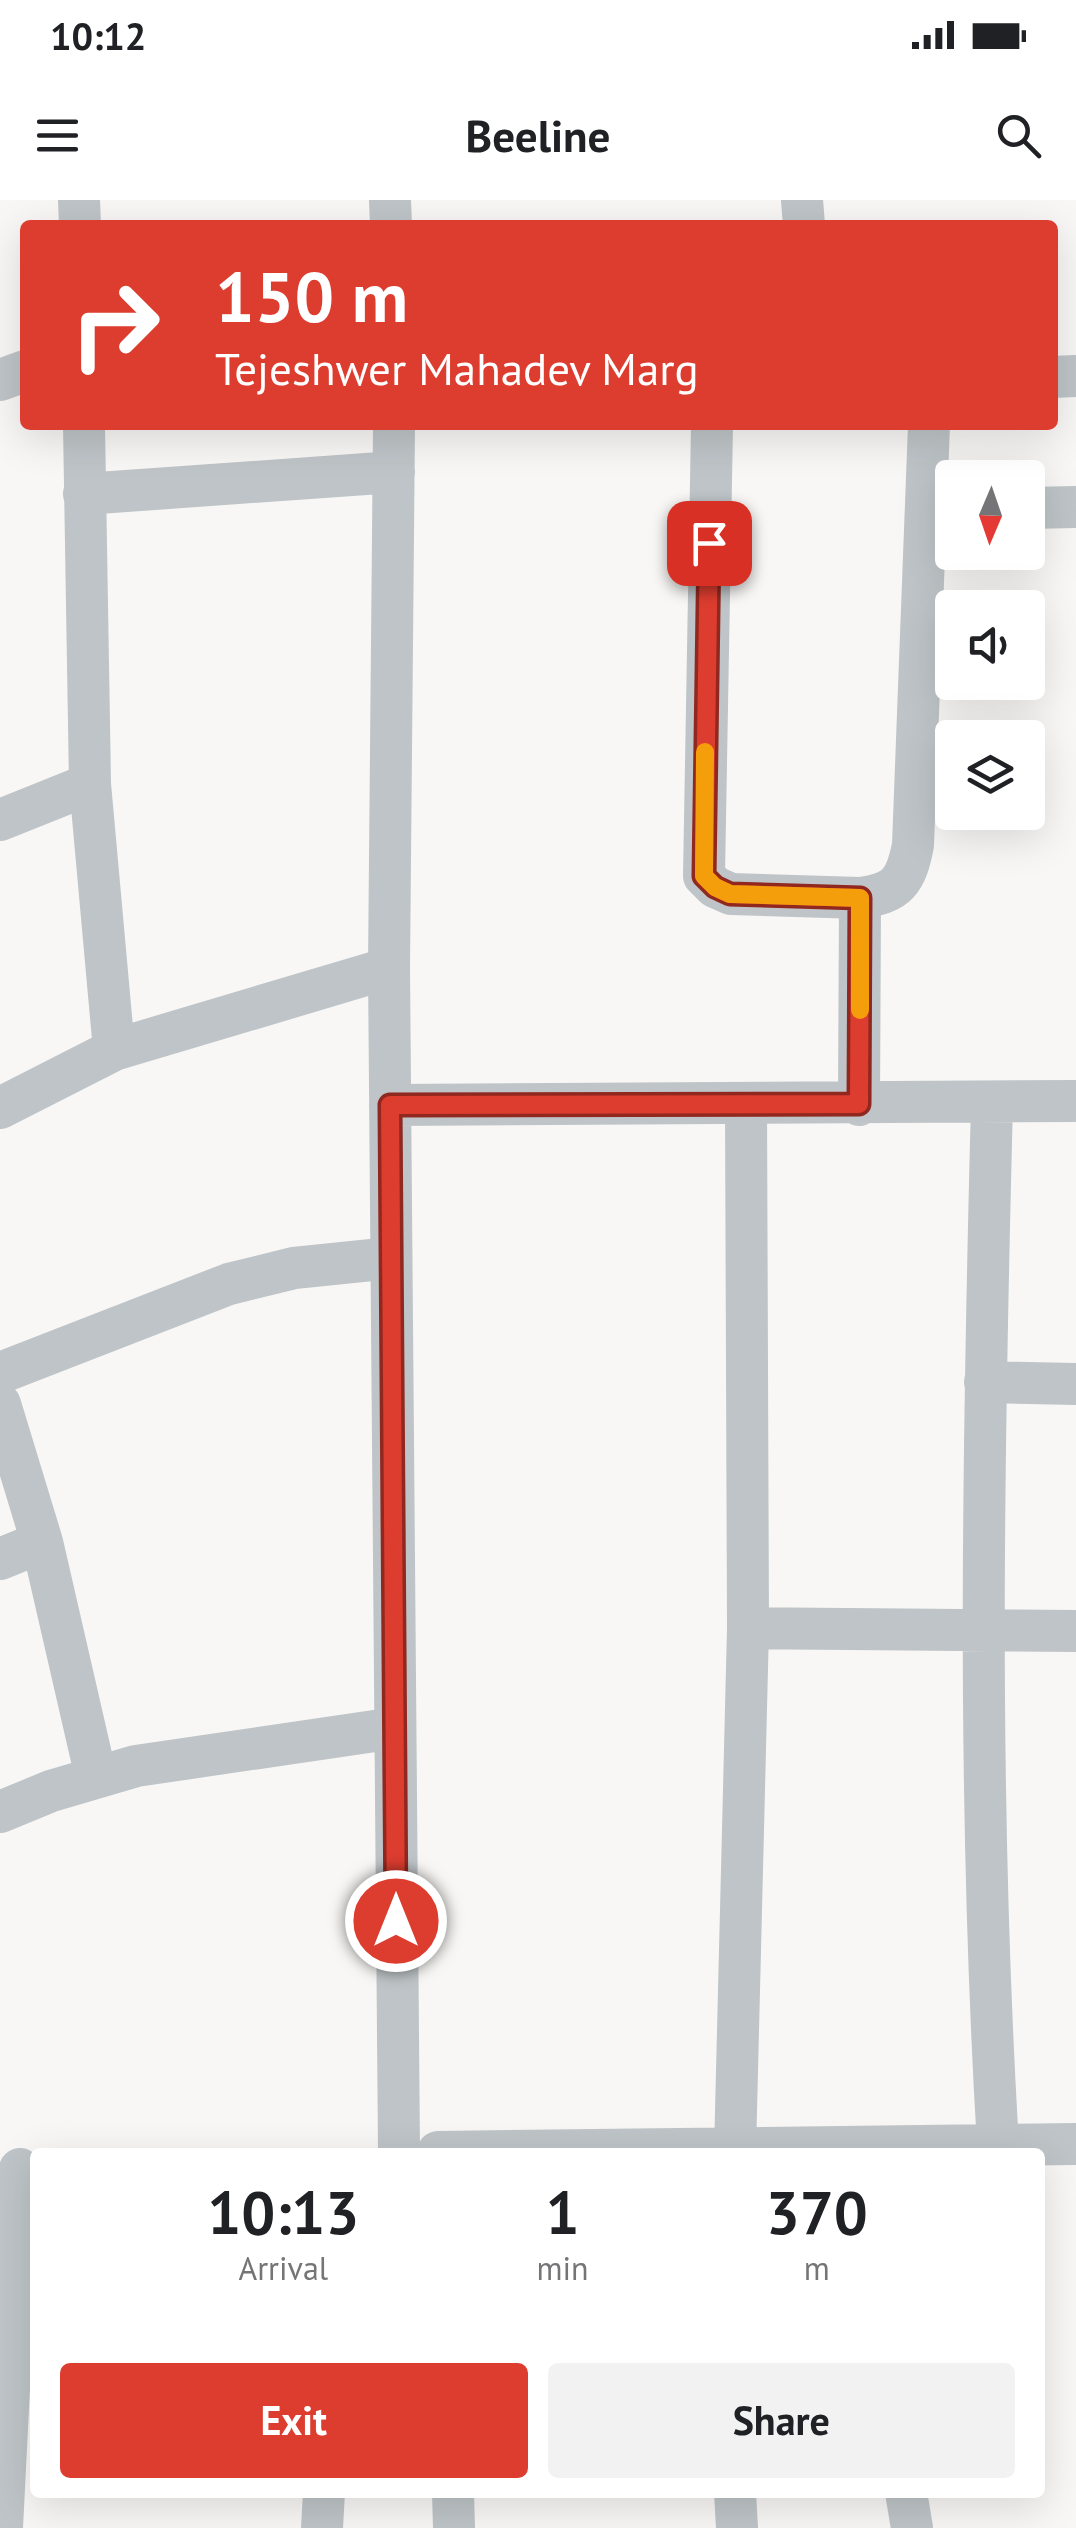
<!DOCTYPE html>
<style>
body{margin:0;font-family:"PT Sans",sans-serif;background:#f2f2f2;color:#202124;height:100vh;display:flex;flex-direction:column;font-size:38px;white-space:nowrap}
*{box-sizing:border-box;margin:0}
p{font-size:32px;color:#757577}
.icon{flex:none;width:55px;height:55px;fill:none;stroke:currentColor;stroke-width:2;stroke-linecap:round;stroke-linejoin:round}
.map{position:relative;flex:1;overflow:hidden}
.side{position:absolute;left:30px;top:1948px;width:1015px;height:350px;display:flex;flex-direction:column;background:#fff;border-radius:10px;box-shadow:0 10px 40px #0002}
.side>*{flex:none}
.guide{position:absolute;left:20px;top:20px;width:1038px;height:210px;border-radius:10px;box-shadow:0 10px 40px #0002;background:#dd3d2f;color:#fff;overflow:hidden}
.needle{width:65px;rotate:182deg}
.controls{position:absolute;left:935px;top:260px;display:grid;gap:20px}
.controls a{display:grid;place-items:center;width:110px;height:110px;border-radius:10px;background:#fff;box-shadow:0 10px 40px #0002;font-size:50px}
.pin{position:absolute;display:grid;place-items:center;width:85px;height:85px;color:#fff;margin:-42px;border-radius:20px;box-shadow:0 5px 15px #0006}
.me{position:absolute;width:110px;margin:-55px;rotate:0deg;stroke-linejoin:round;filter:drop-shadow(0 0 8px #0008)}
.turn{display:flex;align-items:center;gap:35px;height:210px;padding:0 30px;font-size:45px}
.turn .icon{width:130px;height:130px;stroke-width:2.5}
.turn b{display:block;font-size:70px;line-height:85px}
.eta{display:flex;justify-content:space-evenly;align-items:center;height:170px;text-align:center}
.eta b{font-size:60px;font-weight:700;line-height:70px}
.cta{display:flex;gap:20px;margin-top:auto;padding:20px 30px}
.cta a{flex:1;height:115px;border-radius:10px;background:#dd3d2f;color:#fff;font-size:40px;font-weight:700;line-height:115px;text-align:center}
.cta a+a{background:#f2f2f2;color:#202124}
.status{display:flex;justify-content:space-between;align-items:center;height:70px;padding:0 50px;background:#fff;direction:ltr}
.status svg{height:28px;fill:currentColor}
header{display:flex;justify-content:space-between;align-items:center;height:130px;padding:0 30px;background:#fff;font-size:45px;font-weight:700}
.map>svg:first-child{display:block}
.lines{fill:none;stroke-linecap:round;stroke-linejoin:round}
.street{stroke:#bec4c7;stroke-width:42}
.route-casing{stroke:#90281f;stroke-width:25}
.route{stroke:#dd3d2f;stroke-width:18}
.slow{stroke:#f59e0b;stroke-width:18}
</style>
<div class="status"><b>10:12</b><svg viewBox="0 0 49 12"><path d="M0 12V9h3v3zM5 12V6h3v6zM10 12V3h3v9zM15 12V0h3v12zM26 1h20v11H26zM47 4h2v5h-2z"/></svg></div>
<header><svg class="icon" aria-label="menu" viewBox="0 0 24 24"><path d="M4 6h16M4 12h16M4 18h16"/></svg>Beeline<svg class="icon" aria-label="search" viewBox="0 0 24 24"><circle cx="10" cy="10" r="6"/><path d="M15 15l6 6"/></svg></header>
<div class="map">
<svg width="1076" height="2328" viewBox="0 0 1076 2328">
<rect width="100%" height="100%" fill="#f8f7f5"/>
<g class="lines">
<path class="street" d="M79 0 80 25
M390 0 391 25
M802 0 804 25
M1052 177 1076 176
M0 180 25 171
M84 225 90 584 114 850
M394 225 389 768 399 1952
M712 225 704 676 715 687 731 694 860 698C898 693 906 681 913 645L929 225
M84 294 394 272
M1028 308 1076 307
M0 620 90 584
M992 903C983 1250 977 1597 998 1945
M390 905 1076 901
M859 905 860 698
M0 908 114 850 389 768
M0 1173 229 1084 294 1068 391 1058
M985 1182 1076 1184
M0 1204 42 1342 96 1577
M0 1359 42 1342
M748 1428 1076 1431
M0 1612 51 1591 136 1566 395 1528
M438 1952 1076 1944
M735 1952 748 1428 746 904
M453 2292 454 2328
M735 2292 737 2328
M906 2292 912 2328
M2 2328 20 1969
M322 2328 324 2292"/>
</g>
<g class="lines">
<g class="route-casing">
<path id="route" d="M396 1721 390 905 859 904 860 698 730 694 715 687 704 676 709 343"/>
</g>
<use href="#route" class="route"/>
<path class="slow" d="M705 552 704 676 715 687 730 694 860 698V810"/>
</g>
</svg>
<div class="controls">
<a><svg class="needle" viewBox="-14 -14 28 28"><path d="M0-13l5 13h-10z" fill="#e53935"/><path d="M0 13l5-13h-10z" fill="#757577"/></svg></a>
<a><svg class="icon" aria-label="sound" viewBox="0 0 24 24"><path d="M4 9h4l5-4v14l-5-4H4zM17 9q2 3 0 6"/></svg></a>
<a><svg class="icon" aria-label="layers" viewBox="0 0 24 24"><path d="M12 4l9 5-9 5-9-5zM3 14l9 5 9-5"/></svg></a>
</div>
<div class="pin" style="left:709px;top:343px;background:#d93025"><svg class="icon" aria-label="arrive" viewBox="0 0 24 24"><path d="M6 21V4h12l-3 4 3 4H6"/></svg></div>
<svg class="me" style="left:396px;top:1721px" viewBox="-20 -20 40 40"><circle r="17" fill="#dd3d2f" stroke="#fff" stroke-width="3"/><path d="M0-11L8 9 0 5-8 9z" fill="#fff"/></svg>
<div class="guide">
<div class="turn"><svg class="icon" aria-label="right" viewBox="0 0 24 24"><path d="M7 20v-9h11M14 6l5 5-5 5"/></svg><div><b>150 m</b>Tejeshwer Mahadev Marg</div></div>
</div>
<section class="side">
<div class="eta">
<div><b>10:13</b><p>Arrival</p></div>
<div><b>1</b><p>min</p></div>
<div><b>370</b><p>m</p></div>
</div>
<div class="cta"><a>Exit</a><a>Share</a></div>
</section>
</div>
